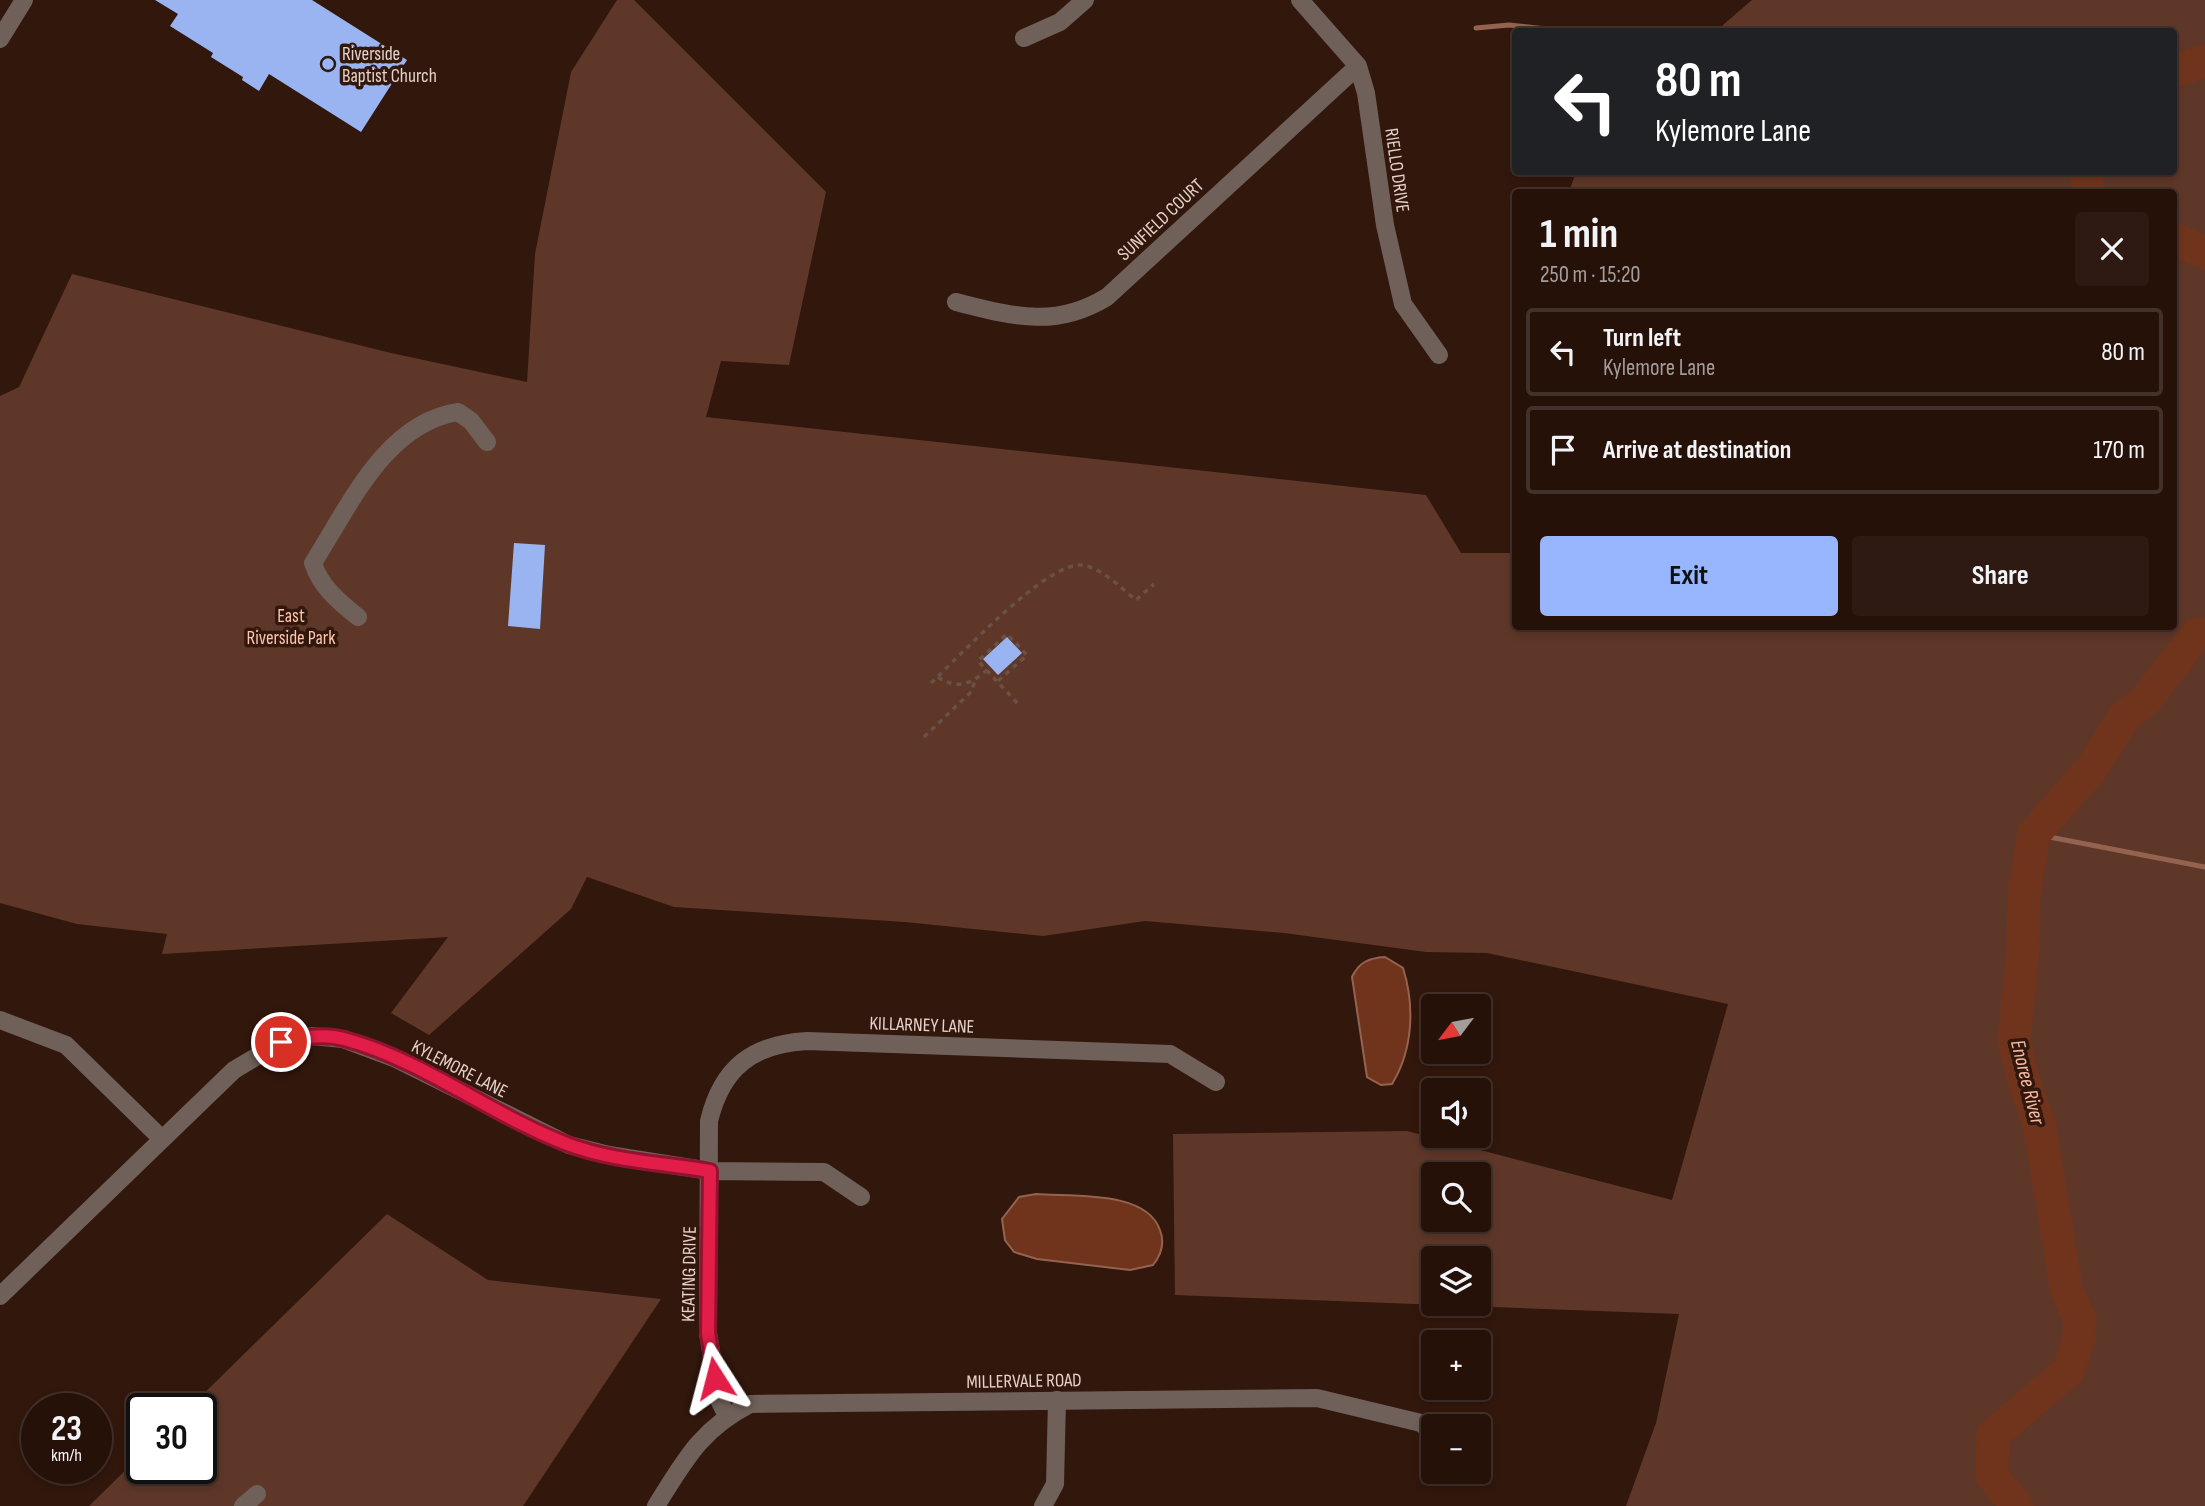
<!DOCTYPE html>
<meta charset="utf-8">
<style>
body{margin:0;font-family:"Sofia Sans Condensed",sans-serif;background:#2e1a12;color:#f1f3f6;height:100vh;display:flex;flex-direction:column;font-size:26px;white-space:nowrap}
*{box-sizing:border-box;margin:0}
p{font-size:23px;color:#a49d9c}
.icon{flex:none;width:38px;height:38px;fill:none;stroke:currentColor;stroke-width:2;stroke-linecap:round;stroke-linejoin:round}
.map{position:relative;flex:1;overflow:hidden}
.sheet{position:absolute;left:1512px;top:189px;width:665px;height:441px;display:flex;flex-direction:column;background:#261109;border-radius:7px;box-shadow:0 4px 10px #0003,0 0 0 2px #42312a}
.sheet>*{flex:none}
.hud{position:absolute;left:1512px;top:28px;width:665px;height:147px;border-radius:7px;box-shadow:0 4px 10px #0003,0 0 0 2px #42312a;background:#202124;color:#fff;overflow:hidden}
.needle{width:46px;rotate:238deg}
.tools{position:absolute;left:1421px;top:994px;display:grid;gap:14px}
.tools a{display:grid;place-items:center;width:70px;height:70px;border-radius:7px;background:#261109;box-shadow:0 4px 10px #0003,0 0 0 2px #42312a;font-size:35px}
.speed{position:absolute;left:21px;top:1393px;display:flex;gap:14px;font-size:35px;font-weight:700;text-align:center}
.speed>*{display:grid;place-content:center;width:91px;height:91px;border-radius:50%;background:#261109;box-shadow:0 4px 10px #0003,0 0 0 2px #42312a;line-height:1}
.speed small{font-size:18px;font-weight:400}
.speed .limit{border:4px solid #111;border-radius:10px;background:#fff;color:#111}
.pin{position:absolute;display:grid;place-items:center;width:60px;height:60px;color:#fff;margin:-30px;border:4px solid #fff;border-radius:50%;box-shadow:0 2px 7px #0007}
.me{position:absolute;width:77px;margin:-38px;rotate:351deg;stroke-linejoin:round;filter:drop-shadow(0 0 5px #0008)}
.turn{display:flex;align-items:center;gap:24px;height:147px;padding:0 28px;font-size:32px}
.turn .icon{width:91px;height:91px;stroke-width:2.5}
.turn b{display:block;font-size:49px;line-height:60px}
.round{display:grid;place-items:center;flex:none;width:74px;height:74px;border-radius:7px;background:#2e1a12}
.overview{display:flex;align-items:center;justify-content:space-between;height:119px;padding:0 28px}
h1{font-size:42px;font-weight:700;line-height:52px}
.action{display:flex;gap:14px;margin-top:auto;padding:14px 28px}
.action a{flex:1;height:80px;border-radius:7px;background:#97b6fd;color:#111;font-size:28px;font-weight:700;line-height:80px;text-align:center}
.action a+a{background:#2e1a12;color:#f1f3f6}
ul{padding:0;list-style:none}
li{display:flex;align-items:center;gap:21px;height:88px;margin:0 14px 10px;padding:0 14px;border:4px solid #42312a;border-radius:7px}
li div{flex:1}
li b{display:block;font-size:26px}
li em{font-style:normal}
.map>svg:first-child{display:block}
.green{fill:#5e3728;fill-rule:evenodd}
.water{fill:#70341c;stroke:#936350;stroke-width:2}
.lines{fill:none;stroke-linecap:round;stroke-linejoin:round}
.stream{stroke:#936350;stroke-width:5}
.river{stroke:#70341c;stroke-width:33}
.building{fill:#9ab4f1}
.path{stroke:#6a5147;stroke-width:3.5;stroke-dasharray:5 5;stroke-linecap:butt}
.minor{stroke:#6f605a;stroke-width:18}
.route-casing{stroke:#92132f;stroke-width:18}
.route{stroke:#e11d48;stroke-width:12}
.poi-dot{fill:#97b6fd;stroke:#32170c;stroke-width:2.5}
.labels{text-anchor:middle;stroke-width:7;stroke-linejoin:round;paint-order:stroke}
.poi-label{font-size:19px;fill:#e5d2ca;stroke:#32170c;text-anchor:start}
.street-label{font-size:19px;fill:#e5d2ca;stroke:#32170c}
.park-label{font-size:19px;fill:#ffc5af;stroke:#32170c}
.water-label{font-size:21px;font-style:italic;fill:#f4baa4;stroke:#32170c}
</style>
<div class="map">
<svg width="2205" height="1506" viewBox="0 0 2205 1506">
<rect width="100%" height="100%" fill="#32170c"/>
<path class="green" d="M617 0H634L826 192 789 365 721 361 706 417 1426 495 1461 553H1515L1516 626H2174V192H1569L1576 172H2174V32L1716 31 1752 0H2205V1506H1626L1656 1423 1679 1314 1175 1295 1173 1134 1407 1131 1672 1200 1728 1004 1487 953 1426 952 1284 933 1145 921 1043 936 905 922 674 907 587 877 571 909 429 1035 391 1013 448 937 162 954 167 934 77 924 0 903V396L19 387 72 274 391 353 527 382 535 254 571 72ZM1433 1174H1479V1220H1433ZM1433 1258H1479V1304H1433Z
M387 1214 488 1280 661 1299 523 1506H89L142 1454V1468H201V1409H188Z"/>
<path class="water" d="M1385 957 1403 968C1415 1006 1413 1050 1392 1084L1381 1085 1367 1077 1352 977C1359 962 1369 958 1385 957Z
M1036 1194C1073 1197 1146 1190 1160 1230 1165 1243 1161 1255 1153 1265L1130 1270 1037 1259 1014 1252 1005 1240 1002 1219 1019 1197Z"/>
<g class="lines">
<path class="stream" d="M1476 28 1509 25 1574 32
M2174 70H2176
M2034 834 2205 867"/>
<path class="river" d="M2174 71 2205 61
M2085 172 2089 192
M2174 239 2205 253
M2017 1506 1992 1476 1993 1435 2069 1370 2079 1337 2080 1319 2067 1292 2039 1123 2026 1088 2014 1042 2023 950 2024 894 2034 834 2092 768 2124 717 2145 701 2196 635 2205 634"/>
</g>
<path class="building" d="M155 0H312L407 60 361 132 269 74 259 91 242 80 243 77 211 57 213 53 170 26 178 14Z
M514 543 545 545 540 629 508 626Z
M1007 637 1022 653 998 675 983 659Z"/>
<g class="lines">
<path class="path" d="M938 677C957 690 971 684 987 670
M998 681 1027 655 1007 634 978 661 1020 706
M931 683C959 657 1046 562 1082 565 1102 568 1121 588 1136 600L1154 584
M924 737 971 692 975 681"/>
<path class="minor" d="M1300 0 1358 66 1366 93 1385 225 1403 304 1439 355
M1024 38 1060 22 1085 0
M0 39 24 0
M956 302C1012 316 1055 329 1107 297L1358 66
M358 617C339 602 320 586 313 563 349 507 385 423 458 412L471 421 487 442
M0 1020 66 1045 162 1139
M0 1296 234 1070 281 1042 312 1036 343 1039 394 1058 569 1145 609 1155 710 1171 824 1172 861 1197
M727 1416 719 1400 708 1333 709 1121C722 1067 753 1044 807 1041L1170 1054 1216 1082
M243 1506 257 1494
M656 1506C685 1460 700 1430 750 1404L1317 1398 1421 1423 1433 1433
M1043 1506 1055 1484 1057 1400"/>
</g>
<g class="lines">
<g class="route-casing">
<path id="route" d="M281 1042C302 1038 323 1033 344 1039 423 1060 491 1115 567 1144 611 1161 663 1163 710 1171L708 1333 715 1378"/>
</g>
<use href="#route" class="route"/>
</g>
<circle class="poi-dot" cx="328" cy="64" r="7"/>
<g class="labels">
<g class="poi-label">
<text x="342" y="60">Riverside<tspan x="342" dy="22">Baptist Church</tspan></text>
</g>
<g class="street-label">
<text transform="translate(1398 170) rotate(82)" y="7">RIELLO DRIVE</text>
<text transform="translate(1160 219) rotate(-43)" y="7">SUNFIELD COURT</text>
<text transform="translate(922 1024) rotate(2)" y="7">KILLARNEY LANE</text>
<text transform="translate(460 1068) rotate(27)" y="7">KYLEMORE LANE</text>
<text transform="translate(688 1274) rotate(-89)" y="7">KEATING DRIVE</text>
<text transform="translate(1024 1380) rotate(-1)" y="7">MILLERVALE ROAD</text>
</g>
<g class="park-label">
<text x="291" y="622">East<tspan x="291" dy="22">Riverside Park</tspan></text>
</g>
<g class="water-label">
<text transform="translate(2028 1082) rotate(76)" y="7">Enoree River</text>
</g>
</g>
</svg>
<div class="tools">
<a><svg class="needle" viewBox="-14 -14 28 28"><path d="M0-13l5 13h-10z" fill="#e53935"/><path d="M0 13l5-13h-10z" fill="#a49d9c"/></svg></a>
<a><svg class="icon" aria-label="sound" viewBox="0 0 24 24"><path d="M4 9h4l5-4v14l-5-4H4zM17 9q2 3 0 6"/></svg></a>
<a><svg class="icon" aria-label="search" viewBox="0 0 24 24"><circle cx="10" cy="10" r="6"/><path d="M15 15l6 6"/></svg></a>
<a><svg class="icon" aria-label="layers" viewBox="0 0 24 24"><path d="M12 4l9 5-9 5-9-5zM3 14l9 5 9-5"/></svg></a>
<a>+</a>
<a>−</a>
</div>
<div class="speed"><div>23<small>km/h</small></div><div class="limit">30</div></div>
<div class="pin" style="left:281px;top:1042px;background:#d93025"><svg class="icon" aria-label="arrive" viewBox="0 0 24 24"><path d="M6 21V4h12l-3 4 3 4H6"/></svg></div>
<svg class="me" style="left:715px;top:1378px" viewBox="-20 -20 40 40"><path d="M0-17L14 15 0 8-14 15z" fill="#e11d48" stroke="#fff" stroke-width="4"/></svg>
<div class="hud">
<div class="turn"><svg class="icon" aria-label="left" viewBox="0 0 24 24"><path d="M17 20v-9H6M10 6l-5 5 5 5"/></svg><div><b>80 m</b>Kylemore Lane</div></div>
</div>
<section class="sheet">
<div class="overview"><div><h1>1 min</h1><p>250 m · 15:20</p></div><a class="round"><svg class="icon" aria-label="close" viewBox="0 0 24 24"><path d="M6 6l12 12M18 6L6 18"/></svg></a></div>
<ul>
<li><svg class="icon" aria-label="left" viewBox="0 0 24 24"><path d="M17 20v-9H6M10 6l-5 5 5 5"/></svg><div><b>Turn left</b><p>Kylemore Lane</p></div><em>80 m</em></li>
<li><svg class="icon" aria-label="arrive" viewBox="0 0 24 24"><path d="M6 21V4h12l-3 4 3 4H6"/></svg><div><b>Arrive at destination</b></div><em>170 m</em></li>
</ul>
<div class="action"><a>Exit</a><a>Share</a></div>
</section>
</div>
